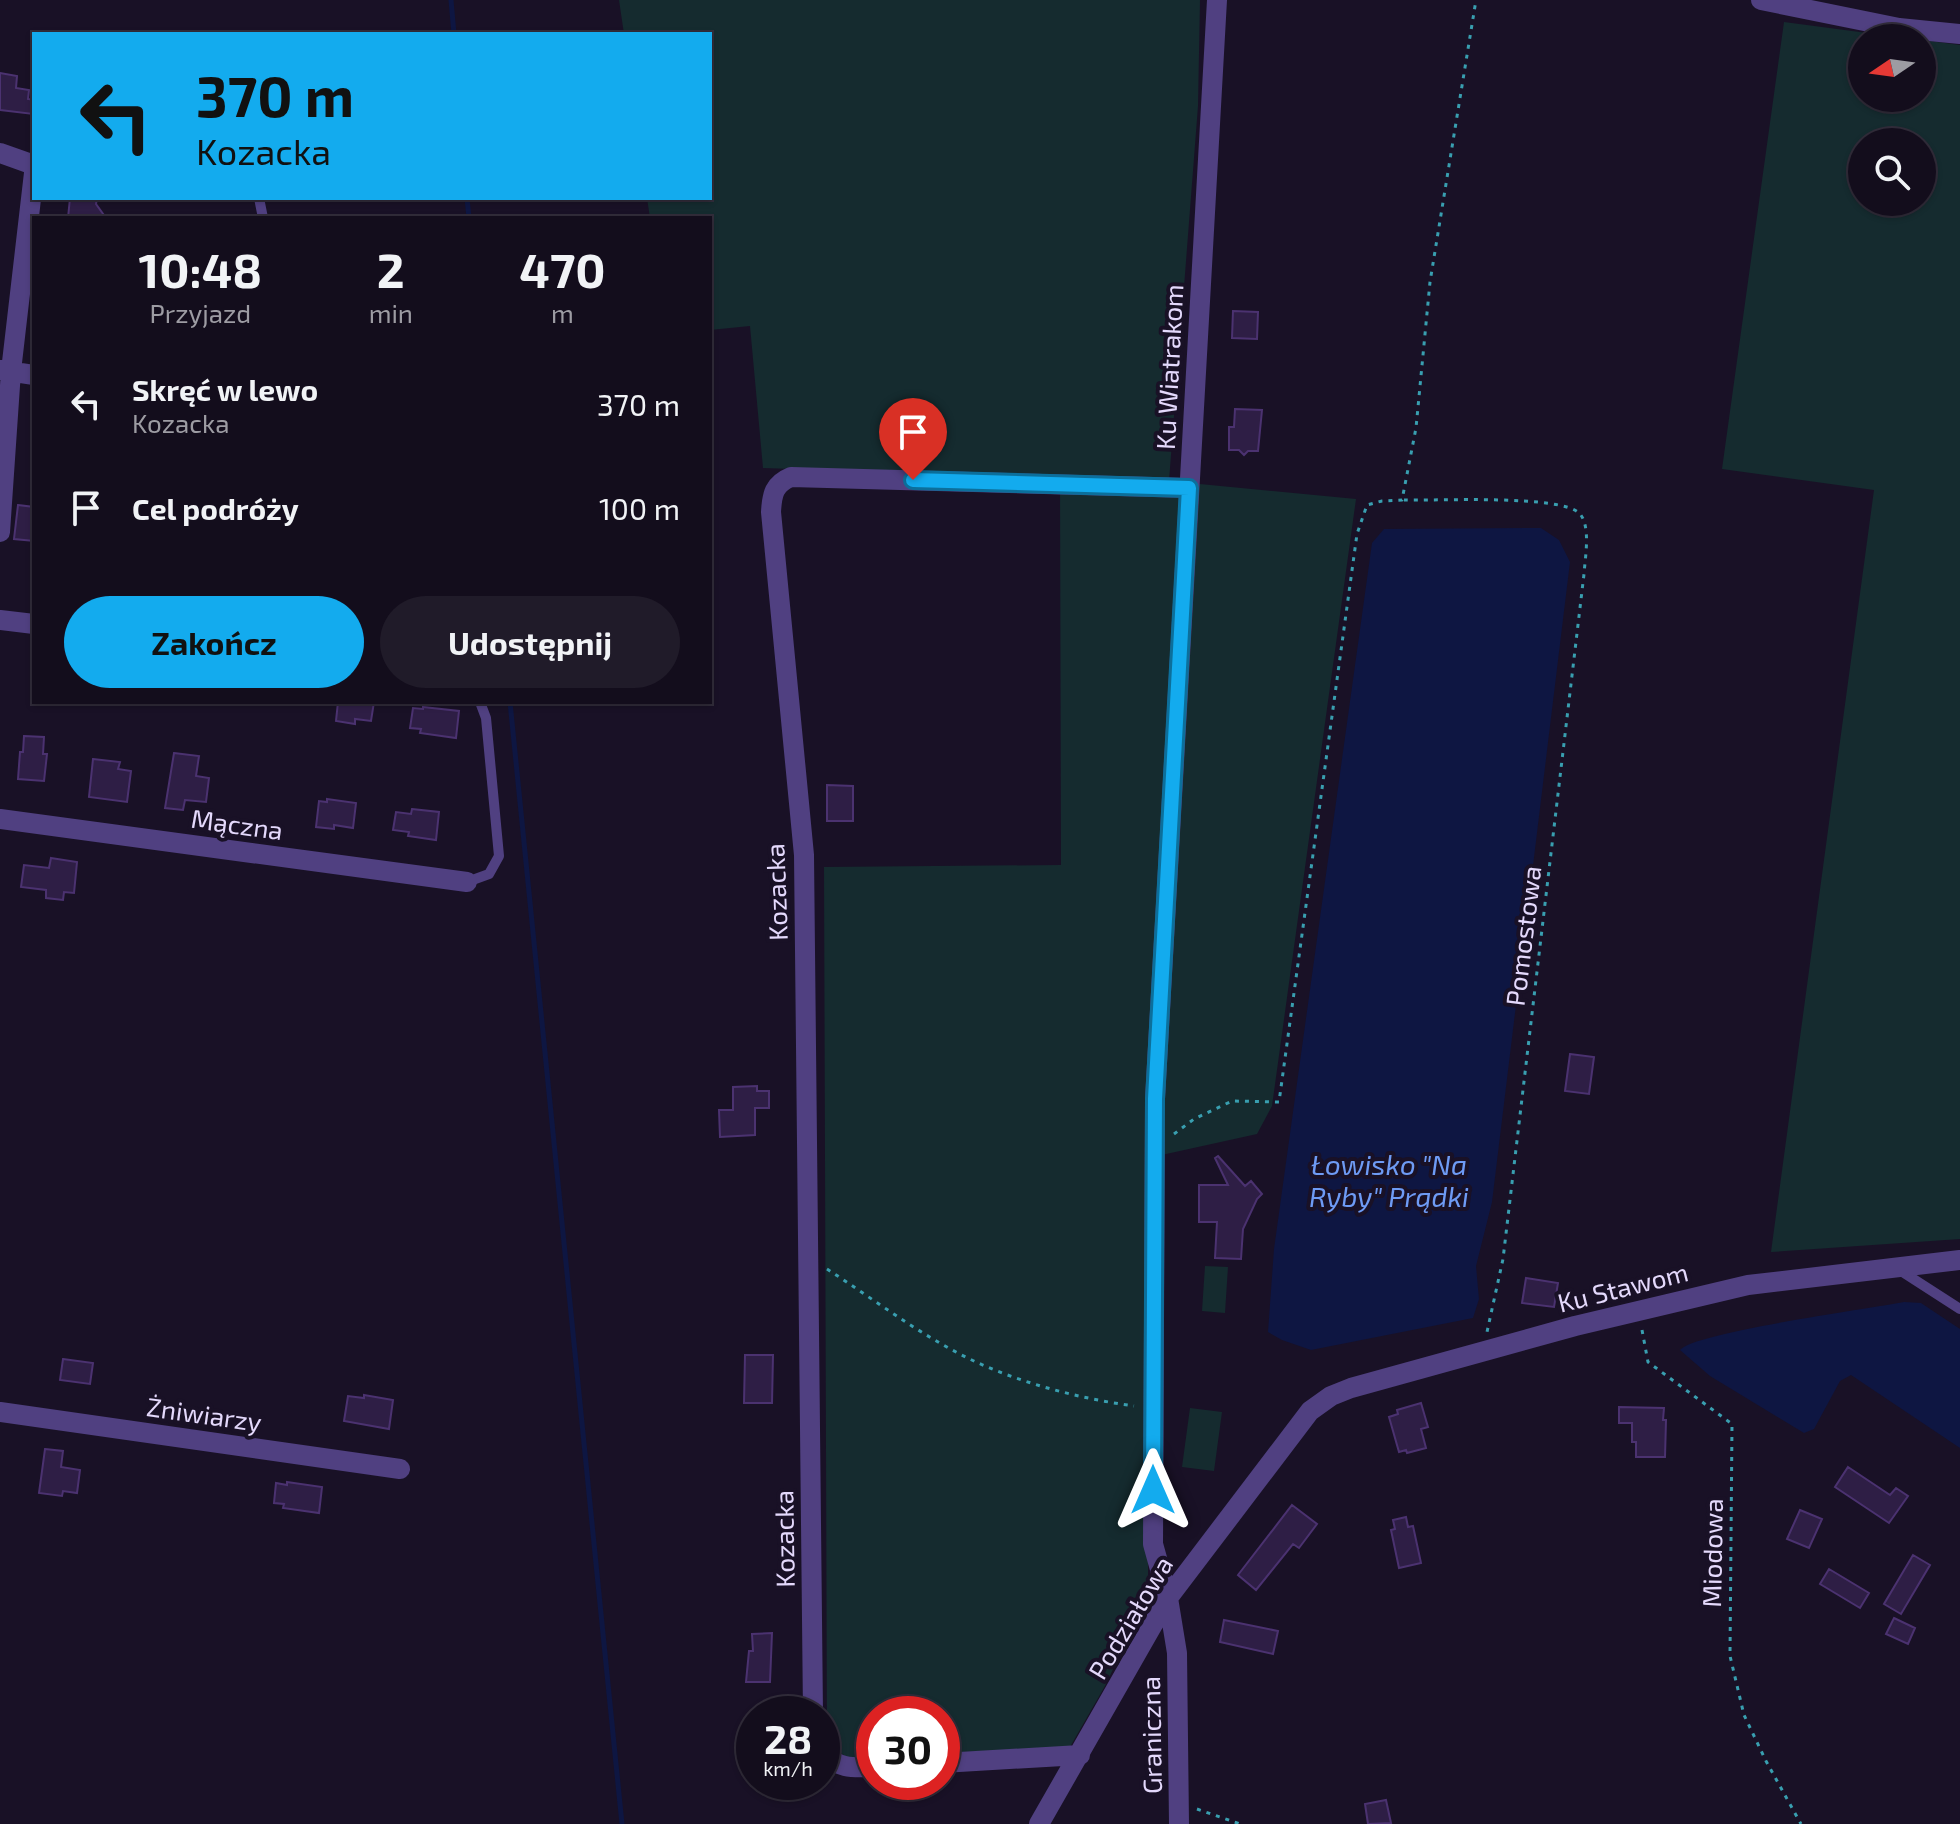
<!DOCTYPE html>
<html lang="pl">
<meta charset="utf-8">
<style>
body{margin:0;font-family:"Exo 2",sans-serif;background:#201b29;color:#f1f3f6;height:100vh;display:flex;flex-direction:column;font-size:30px;white-space:nowrap}
*{box-sizing:border-box;margin:0}
p{font-size:26px;color:#9d9ca3}
.icon{flex:none;width:44px;height:44px;fill:none;stroke:currentColor;stroke-width:2;stroke-linecap:round;stroke-linejoin:round}
.map{position:relative;flex:1;overflow:hidden}
.panel{position:absolute;left:32px;top:216px;width:680px;height:488px;display:flex;flex-direction:column;background:#130d1c;border-radius:0px;box-shadow:0 2px 6px #0004,0 0 0 2px #322d3b}
.panel>*{flex:none}
.banner{position:absolute;left:32px;top:32px;width:680px;height:168px;border-radius:0px;box-shadow:0 2px 6px #0004,0 0 0 2px #322d3b;background:#13abee;color:#111;overflow:hidden}
.needle{width:52px;rotate:257deg}
.tools{position:absolute;left:1848px;top:24px;display:grid;gap:16px}
.tools a{display:grid;place-items:center;width:88px;height:88px;border-radius:50%;background:#130d1c;box-shadow:0 2px 6px #0004,0 0 0 2px #322d3b;font-size:40px}
.speed{position:absolute;left:736px;top:1696px;display:flex;gap:16px;font-size:40px;font-weight:700;text-align:center}
.speed>*{display:grid;place-content:center;width:104px;height:104px;border-radius:50%;background:#130d1c;box-shadow:0 2px 6px #0004,0 0 0 2px #322d3b;line-height:1}
.speed small{font-size:20px;font-weight:400}
.speed .limit{border:12px solid #d22;background:#fff;color:#111}
.pin{position:absolute;display:grid;place-items:center;width:68px;height:68px;color:#fff;margin:-82px -34px;border-radius:50% 50% 50% 0;rotate:-45deg;box-shadow:0 0 8px #0007}
.pin .icon{rotate:45deg}
.me{position:absolute;width:88px;margin:-44px;rotate:0deg;stroke-linejoin:round;filter:drop-shadow(0 0 6px #0008)}
.turn{display:flex;align-items:center;gap:28px;height:168px;padding:0 32px;font-size:36px}
.turn .icon{width:104px;height:104px;stroke-width:2.5}
.turn b{display:block;font-size:56px;line-height:68px}
.eta{display:flex;justify-content:space-evenly;align-items:center;height:136px;text-align:center}
.eta b{font-size:48px;font-weight:700;line-height:56px}
.primary-button{display:flex;gap:16px;margin-top:auto;padding:16px 32px}
.primary-button a{flex:1;height:92px;border-radius:48px;background:#13abee;color:#111;font-size:32px;font-weight:700;line-height:92px;text-align:center}
.primary-button a+a{background:#201b29;color:#f1f3f6}
ul{padding:0;list-style:none}
li{display:flex;align-items:center;gap:24px;height:104px;padding:0 32px}
li div{flex:1}
li b{display:block;font-size:30px}
li em{font-style:normal}
.map>svg:first-child{display:block}
.green{fill:#152b2f;fill-rule:evenodd}
.water{fill:#0e1642}
.lines{fill:none;stroke-linecap:round;stroke-linejoin:round}
.stream{stroke:#0e1642;stroke-width:5}
.building{fill:#2e1e45;stroke:#4b3270;stroke-width:2}
.path{stroke:#399fb0;stroke-width:3;stroke-dasharray:4 6;stroke-linecap:butt}
.lane{stroke:#504081;stroke-width:10}
.street{stroke:#504081;stroke-width:20}
.route-casing{stroke:#0c6f9b;stroke-width:20}
.route{stroke:#13abee;stroke-width:14}
.labels{text-anchor:middle;stroke-width:8;stroke-linejoin:round;paint-order:stroke}
.street-label{font-size:26px;fill:#e4d9fc;stroke:#191126}
.water-label{font-size:28px;font-style:italic;fill:#6e9bf5;stroke:#191126}
</style>
<div class="map">
<svg width="1960" height="1824" viewBox="0 0 1960 1824">
<rect width="100%" height="100%" fill="#191126"/>
<path class="green" d="M619 0H1200L1198 106 1169 481 1356 499 1272 1106 1257 1134 1148 1158V1596L1105 1686 1070 1747 942 1753V1714H874V1757L847 1758 827 1741 824 867 1061 865 1060 478 763 468 750 326 710 330V218H650L647 198H710V34H624Z
M1784 22 1905 38H1862V98H1922V40L1960 45V1239L1771 1252 1874 490 1722 469ZM1862 142H1922V202H1862Z
M1205 1266 1228 1267 1225 1313 1202 1311Z
M1190 1408 1222 1412 1214 1471 1182 1467Z"/>
<path class="water" d="M1541 528 1559 540 1570 562 1492 1202 1476 1266 1479 1299 1473 1318 1311 1350 1282 1340 1268 1332 1274 1249 1372 543 1384 529Z
M1904 1302 1921 1303 1960 1329V1448L1851 1375 1840 1381 1814 1429 1804 1433 1710 1376 1680 1350C1695 1332 1869 1309 1904 1302Z"/>
<g class="lines">
<path class="stream" d="M451 0 454 34
M467 198 469 218
M510 702 622 1824"/>
</g>
<path class="building" d="M0 73 17 76 16 88 29 90 28 99 34 100 33 114 0 110Z
M70 198H97L96 204 106 218H68Z
M1233 311 1258 312 1257 339 1232 338Z
M1235 409 1262 410 1258 451H1248L1244 455 1239 450H1229V427H1234Z
M18 505 34 507V541L14 539Z
M338 702H374L371 721 355 719V724L336 721Z
M423 707 459 711 456 738 420 733 421 729 410 728 413 708 423 709Z
M24 736 44 737 43 754H47L44 781 18 779 20 752H23Z
M174 753 199 756 196 776 209 778 206 802 185 800 183 810 165 808Z
M93 759 120 762 118 769 131 771 127 802 89 797Z
M827 785 853 786V821H827Z
M327 799 356 803 353 828 334 825V829L316 827 319 801 327 802Z
M412 809 439 812 436 840 408 836 409 832 393 830 396 812 411 814Z
M51 858 77 862 74 893 64 892 63 900 46 898V890L21 887 24 865 49 868Z
M1570 1054 1594 1057 1589 1094 1565 1091Z
M757 1086V1091H769V1108H755V1135L720 1137 719 1110H733V1087Z
M1218 1156 1245 1186 1251 1181 1262 1194 1257 1199 1243 1229 1241 1259 1215 1258 1217 1222H1199V1185H1228L1215 1158Z
M1526 1278 1558 1283 1554 1307 1522 1303Z
M745 1355H773L772 1403H744Z
M63 1359 93 1363 90 1384 60 1380Z
M364 1395 393 1400 389 1429 344 1421 348 1396 364 1398Z
M1421 1403 1428 1427 1421 1429 1426 1448 1407 1453 1406 1450 1399 1452 1389 1417 1398 1414 1397 1410Z
M1619 1407 1664 1408 1663 1420H1666L1665 1457H1636V1442H1632V1423H1619Z
M45 1449 63 1451 61 1467 80 1470 77 1493 63 1491 62 1496 39 1493Z
M1848 1467 1890 1495 1896 1488 1908 1496 1889 1523 1835 1487Z
M287 1482 322 1487 319 1513 283 1508 284 1504 274 1503 276 1483 287 1485Z
M1292 1505 1317 1524 1299 1548 1293 1544 1256 1590 1238 1575Z
M1800 1510 1822 1519 1809 1548 1787 1539Z
M1406 1517 1408 1527 1413 1526 1421 1563 1399 1568 1391 1530 1395 1529 1393 1520Z
M1913 1555 1930 1565 1901 1614 1884 1604Z
M1829 1569 1869 1593 1860 1608 1820 1584Z
M1894 1618 1915 1628 1908 1644 1886 1634Z
M1224 1620 1278 1631 1273 1654 1220 1642Z
M772 1633 770 1682H746L749 1651H753L752 1634Z
M1386 1800 1391 1823 1368 1824 1365 1804Z"/>
<g class="lines">
<path class="path" d="M1404 500C1435 501 1563 494 1580 514 1591 527 1585 558 1584 574L1503 1259 1487 1332
M1174 1134 1194 1119 1232 1101 1279 1102 1357 534 1367 505 1382 501 1402 500 1416 428 1430 282 1476 0
M827 1269C878 1302 929 1342 985 1366 1032 1386 1083 1399 1134 1406
M1642 1330 1648 1362 1732 1424 1730 1656 1744 1715 1766 1761 1801 1824
M1197 1809 1240 1824"/>
<path class="lane" d="M259 198 263 218
M467 882 489 874 499 856 486 718 480 702
M1898 1269 1960 1309"/>
<path class="street" d="M1761 0 1899 28 1960 34
M0 153 34 165
M0 370 34 375
M0 532 11 371 34 173
M0 620 34 624
M0 819 467 882
M0 1412 400 1469
M813 1714 804 855 771 512C772 494 774 484 791 477L1189 488
M822 1751C837 1769 852 1768 874 1767
M942 1763 1080 1755
M1039 1824 1168 1598 1310 1411 1331 1396 1351 1388 1575 1326 1748 1285 1960 1260
M1179 1824 1177 1653 1168 1598 1153 1544 1155 1099 1217 0"/>
</g>
<g class="lines">
<g class="route-casing">
<path id="route" d="M913 480 1189 488 1155 1099 1153 1490"/>
</g>
<use href="#route" class="route"/>
</g>
<g class="labels">
<g class="street-label">
<text transform="translate(1170 367) rotate(-87)" y="9">Ku Wiatrakom</text>
<text transform="translate(237 825) rotate(8)" y="9">Mączna</text>
<text transform="translate(777 892) rotate(-92)" y="9">Kozacka</text>
<text transform="translate(1524 936) rotate(-83)" y="9">Pomostowa</text>
<text transform="translate(1623 1288) rotate(-14)" y="9">Ku Stawom</text>
<text transform="translate(204 1415) rotate(8)" y="9">Żniwiarzy</text>
<text transform="translate(785 1539) rotate(-91)" y="9">Kozacka</text>
<text transform="translate(1713 1553) rotate(-89)" y="9">Miodowa</text>
<text transform="translate(1131 1618) rotate(-59)" y="9">Podziałowa</text>
<text transform="translate(1152 1735) rotate(-91)" y="9">Graniczna</text>
</g>
<g class="water-label">
<text x="1389" y="1175">Łowisko "Na<tspan x="1389" dy="32">Ryby" Prądki</tspan></text>
</g>
</g>
</svg>
<div class="tools">
<a><svg class="needle" viewBox="-14 -14 28 28"><path d="M0-13l5 13h-10z" fill="#e53935"/><path d="M0 13l5-13h-10z" fill="#9d9ca3"/></svg></a>
<a><svg class="icon" aria-label="search" viewBox="0 0 24 24"><circle cx="10" cy="10" r="6"/><path d="M15 15l6 6"/></svg></a>
</div>
<div class="speed"><div>28<small>km/h</small></div><div class="limit">30</div></div>
<div class="pin" style="left:913px;top:480px;background:#d93025"><svg class="icon" aria-label="arrive" viewBox="0 0 24 24"><path d="M6 21V4h12l-3 4 3 4H6"/></svg></div>
<svg class="me" style="left:1153px;top:1490px" viewBox="-20 -20 40 40"><path d="M0-17L14 15 0 8-14 15z" fill="#13abee" stroke="#fff" stroke-width="4"/></svg>
<div class="banner">
<div class="turn"><svg class="icon" aria-label="left" viewBox="0 0 24 24"><path d="M17 20v-9H6M10 6l-5 5 5 5"/></svg><div><b>370 m</b>Kozacka</div></div>
</div>
<section class="panel">
<div class="eta">
<div><b>10:48</b><p>Przyjazd</p></div>
<div><b>2</b><p>min</p></div>
<div><b>470</b><p>m</p></div>
</div>
<ul>
<li><svg class="icon" aria-label="left" viewBox="0 0 24 24"><path d="M17 20v-9H6M10 6l-5 5 5 5"/></svg><div><b>Skręć w lewo</b><p>Kozacka</p></div><em>370 m</em></li>
<li><svg class="icon" aria-label="arrive" viewBox="0 0 24 24"><path d="M6 21V4h12l-3 4 3 4H6"/></svg><div><b>Cel podróży</b></div><em>100 m</em></li>
</ul>
<div class="primary-button"><a>Zakończ</a><a>Udostępnij</a></div>
</section>
</div>
